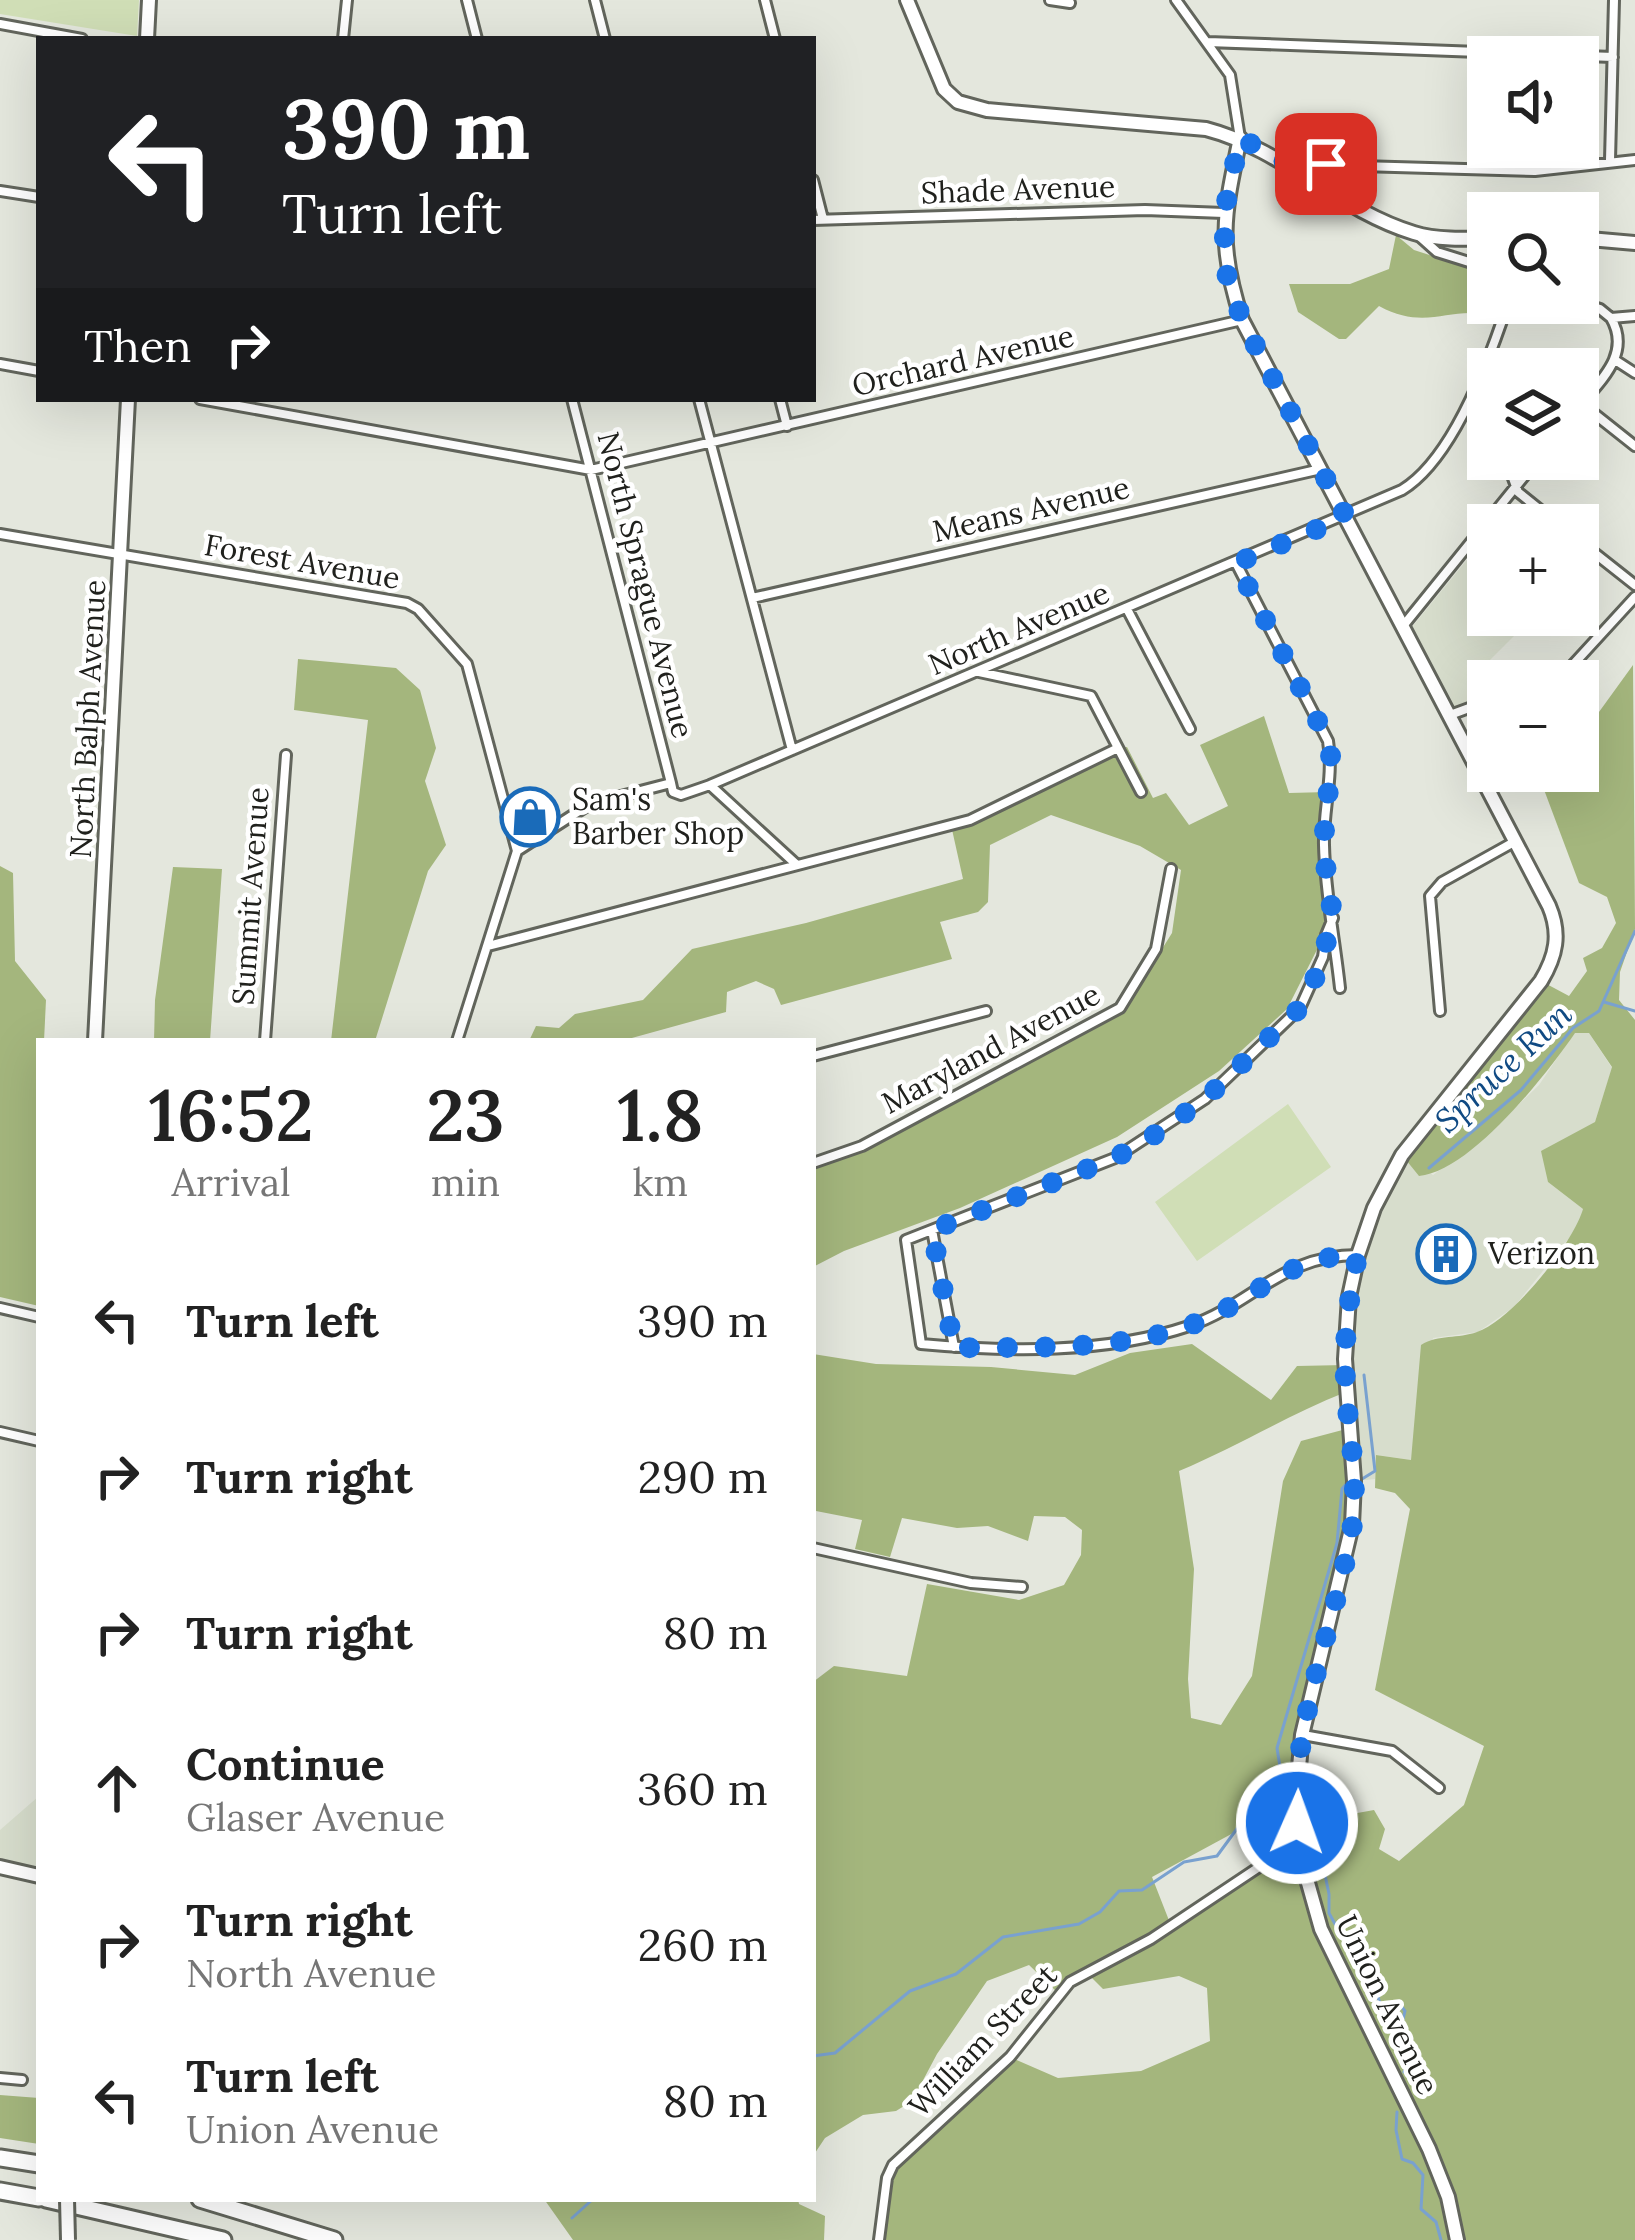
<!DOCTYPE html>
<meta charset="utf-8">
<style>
body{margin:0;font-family:Lora,serif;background:#f6f6f6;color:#222;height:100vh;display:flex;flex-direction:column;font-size:45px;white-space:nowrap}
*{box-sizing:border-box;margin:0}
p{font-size:39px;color:#767676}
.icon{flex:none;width:66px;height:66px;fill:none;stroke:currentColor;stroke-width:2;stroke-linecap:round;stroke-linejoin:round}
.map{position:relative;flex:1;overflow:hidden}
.panel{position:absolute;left:36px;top:1038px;width:780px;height:1164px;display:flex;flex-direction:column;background:#fff;border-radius:0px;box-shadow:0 12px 48px #0002}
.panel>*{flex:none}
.top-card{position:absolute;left:36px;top:36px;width:780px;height:366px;border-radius:0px;box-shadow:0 12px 48px #0002;background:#202124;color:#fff;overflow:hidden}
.buttons{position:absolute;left:1467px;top:36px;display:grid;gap:24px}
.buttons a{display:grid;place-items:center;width:132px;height:132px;border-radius:0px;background:#fff;box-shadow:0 12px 48px #0002;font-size:60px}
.pin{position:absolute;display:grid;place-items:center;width:102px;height:102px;color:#fff;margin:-51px;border-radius:24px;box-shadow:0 6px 18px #0006}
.me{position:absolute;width:132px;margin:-66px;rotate:2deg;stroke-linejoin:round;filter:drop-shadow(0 0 9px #0008)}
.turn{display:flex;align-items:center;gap:42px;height:252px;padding:0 48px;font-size:54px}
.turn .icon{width:156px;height:156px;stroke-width:2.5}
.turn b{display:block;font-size:84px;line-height:102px}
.then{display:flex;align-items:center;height:114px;padding:0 48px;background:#0003;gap:24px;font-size:45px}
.eta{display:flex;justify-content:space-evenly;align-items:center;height:204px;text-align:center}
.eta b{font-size:72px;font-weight:600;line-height:84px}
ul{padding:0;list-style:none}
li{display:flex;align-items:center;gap:36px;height:156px;padding:0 48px}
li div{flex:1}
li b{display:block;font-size:45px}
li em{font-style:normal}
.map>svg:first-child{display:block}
.built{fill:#d7ddcc}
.green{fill:#d0deb6}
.forest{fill:#a4b67d}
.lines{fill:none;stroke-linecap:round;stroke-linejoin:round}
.stream{stroke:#79a1cf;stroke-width:3}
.street-casing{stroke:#62655c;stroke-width:14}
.secondary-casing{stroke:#62655c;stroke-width:18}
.highway-casing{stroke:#62655c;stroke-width:21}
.street{stroke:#fff;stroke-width:8}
.secondary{stroke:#fff;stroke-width:12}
.highway{stroke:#fff;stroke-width:15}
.secondary-bridge-casing{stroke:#62655c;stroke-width:18;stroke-linecap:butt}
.secondary-bridge{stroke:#fff;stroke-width:12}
.route{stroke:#1a73e8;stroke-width:21;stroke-dasharray:0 37.8}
.labels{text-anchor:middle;stroke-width:9;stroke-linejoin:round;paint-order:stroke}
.street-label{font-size:30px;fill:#20211d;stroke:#fff}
.poi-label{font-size:30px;fill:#20211d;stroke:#fff;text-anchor:start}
.water-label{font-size:33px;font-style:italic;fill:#104a83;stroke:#fff}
</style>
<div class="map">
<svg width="1635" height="2240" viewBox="0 0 1635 2240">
<rect width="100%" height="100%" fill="#e4e7dd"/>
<path class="built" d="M1484 539 1488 542V615H1535L1490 660 1502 681H1488V697L1455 708 1412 627Z
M1574 1033H1589L1612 1068 1595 1122 1548 1182 1583 1209 1578 1227 1514 1307 1478 1332 1433 1338 1411 1460 1377 1455 1375 1479 1354 1481 1346 1392 1358 1255 1402 1155 1433 1175 1484 1138 1539 1085Z
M39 1796V1876L0 1867V1830Z"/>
<path class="green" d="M0 0H139L137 36 0 14Z
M1288 1104 1331 1167 1197 1261 1155 1202Z"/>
<path class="forest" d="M1396 235 1414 250 1488 274V303H1500L1496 317C1451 303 1429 333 1379 306L1346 339H1339L1298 312 1289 284H1350L1389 269Z
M298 659 396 668 420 690 436 748 425 781 446 845 428 871 375 1041H331L368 720 294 710Z
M1633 665 1635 929 1620 972 1619 1000 1635 1020V2240H879L887 2178 893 2165 1010 2057 1058 2078 1141 2071 1210 2041 1207 1988 1179 1976 1103 1989 1086 1972 1058 1993 1029 1965 987 1981 937 2054 912 2101 896 2111 863 2115 825 2138 813 2156V1682L834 1666 907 1676 927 1584 1019 1600 1064 1585 1081 1555 1082 1530 1065 1517 1034 1516 1028 1541 988 1526 957 1528 902 1518 890 1557 855 1549 862 1520 816 1511 813 1519V1354L876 1364 991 1367 1075 1375 1130 1353 1192 1344 1271 1400 1297 1366 1345 1365 1346 1392C1288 1415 1236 1447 1179 1471L1194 1569 1188 1679 1191 1718 1221 1725 1252 1676 1283 1481 1301 1441 1350 1428 1352 1525 1302 1735 1296 1799 1152 1877 1170 1923 1298 1841 1297 1824 1374 1810 1385 1829 1379 1849 1399 1861 1464 1805 1484 1746 1375 1690 1410 1509 1395 1493 1375 1488 1376 1455 1411 1460 1421 1345C1439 1334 1458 1339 1477 1332 1512 1320 1573 1244 1583 1209L1548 1182 1541 1151 1595 1122 1612 1067 1589 1033H1575C1547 1074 1470 1172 1419 1176L1402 1155 1541 981 1569 996 1587 971 1583 958 1602 948 1616 923 1607 897 1579 883 1537 771H1578V741Z
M1264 716 1289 793 1328 792 1324 825 1333 918 1287 1009 1219 1071 1117 1137 960 1208 844 1251 813 1267V1163L862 1146 1125 1008 1172 933 1181 870 1140 846 1051 815 990 845 988 902 978 912 940 922 952 959 781 1005 774 989 756 981 727 992 726 1012 621 1041H529L536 1026 559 1028 575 1014 643 1000 692 949 806 923 963 879 951 825 970 820 1118 748 1127 747 1153 798 1166 793 1189 825 1228 806 1200 745Z
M0 866 13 873 15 961 46 1000 44 1041H39V1306L0 1297Z
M173 867 222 869 210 1041H154L155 1000Z
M0 2095 39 2098V2144L0 2138Z
M544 2199H798L799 2204 825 2216 824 2240H573Z"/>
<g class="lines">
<path class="stream" d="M1604 1002 1635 1011
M1429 1168 1521 1090 1573 1028 1599 1011 1635 931
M1362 1479 1375 1471 1364 1375
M1289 1820 1278 1808 1285 1798 1277 1748 1337 1543 1342 1489 1347 1483
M1305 1835 1320 1851 1329 1894V1913L1341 1935 1358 1950 1364 1969 1377 1976 1375 1986 1382 2011 1388 2014 1401 2006 1405 2011 1397 2043 1401 2045 1409 2036 1414 2053 1404 2072
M813 2056 835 2053 910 1991 956 1974 1003 1937 1079 1924 1100 1912 1119 1891 1142 1890 1184 1862 1217 1856 1239 1826 1278 1808
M1397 2112 1396 2130 1402 2159 1413 2163 1423 2175 1421 2209 1436 2222 1441 2240
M572 2218 593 2199"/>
<g class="street-casing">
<path id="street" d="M467 0 477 39
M595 0 605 39
M765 0 775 39
M1050 0 1070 3
M1176 0 1230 75 1240 138
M0 24 82 39
M343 39 347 0
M1208 42 1613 57
M1610 160 1614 0
M1290 164 1535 171 1635 160
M813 180 823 219
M0 191 39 197
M813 220 1145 210 1224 213
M1418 235 1437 252 1488 268
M1578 302 1600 309 1611 318 1635 316
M1615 360 1635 373
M0 364 39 371
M200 399 591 470 1242 320
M572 399 671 783
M699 399 792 750
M780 399 787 426
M1471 400 1488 429
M1582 404 1635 446
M1578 408C1600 381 1632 354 1611 318
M1506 459 1518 492 1559 525
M0 534 407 603 418 609 467 664 517 851 457 1041
M1578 540 1635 585
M1236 563 1328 741C1334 777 1323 809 1324 845 1325 892 1335 941 1340 988
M752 598 1321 469
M1127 609 1190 729
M1403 626 1538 459
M979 672 1091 696 1141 792
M1558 681 1635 597
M1450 715 1488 701
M671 783 673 792 681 795 710 785 797 865
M710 785 1402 490C1453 459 1490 358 1508 303
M517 851 590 804 671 783
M1333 918 1326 935 1323 957 1300 1008 1205 1099 1115 1158 906 1240 921 1344C1007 1352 1106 1354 1189 1326 1255 1303 1281 1255 1358 1255
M488 946 970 820 1118 748
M1440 1011 1430 896 1442 882 1514 842
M265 1041 286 755
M813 1056 986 1011
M813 1163 862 1146 1120 1008 1156 949 1171 869
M932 1230 954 1347
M0 1308 39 1317
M0 1432 39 1441
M813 1548 971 1583 1022 1587
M1303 1735 1392 1751 1439 1788
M0 2078 22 2080
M879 2240 887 2178 893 2165 1010 2057 1070 1982 1151 1939 1298 1841"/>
</g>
<g class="secondary-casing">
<path id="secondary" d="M907 0 944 89 958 102 987 110 1206 129C1283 149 1338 210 1414 233 1436 240 1464 239 1488 238
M147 39 149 0
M1240 138C1224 215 1217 243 1242 320L1549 906C1561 934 1556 956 1541 981L1402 1155 1374 1208 1358 1255 1349 1297 1345 1359 1354 1481 1352 1525 1302 1735 1296 1799 1301 1858 1321 1929 1429 2149 1448 2197 1457 2240
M1578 238 1635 243
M95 1041 128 399
M0 1867 39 1876"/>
</g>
<g class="highway-casing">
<path id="highway" d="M0 2158 39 2164
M0 2191 39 2198
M46 2199 223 2240
M200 2199 334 2240"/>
</g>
<use href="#street" class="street"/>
<use href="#secondary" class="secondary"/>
<use href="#highway" class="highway"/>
<g class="secondary-bridge-casing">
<path id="secondary-bridge" d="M67 2199 68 2240"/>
</g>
<use href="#secondary-bridge" class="secondary-bridge"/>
</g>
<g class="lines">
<path class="route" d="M1297 1823C1291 1722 1335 1627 1352 1528 1359 1483 1349 1436 1346 1391 1343 1344 1348 1300 1358 1255 1284 1255 1255 1302 1191 1325 1116 1352 1032 1346 954 1348L932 1230 1115 1158 1154 1135 1205 1099 1300 1008 1318 972 1333 918 1324 854 1325 808 1333 770 1328 741 1236 563 1346 517 1242 320 1225 269 1224 213 1240 138 1289 164H1326"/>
</g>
<defs>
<g id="shop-ring" transform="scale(3)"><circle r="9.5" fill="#fff" stroke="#1a6bb9" stroke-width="1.5"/><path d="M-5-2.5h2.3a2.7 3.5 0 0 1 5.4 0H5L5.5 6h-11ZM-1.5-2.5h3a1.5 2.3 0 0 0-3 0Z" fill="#1a6bb9"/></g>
<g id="building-ring" transform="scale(3)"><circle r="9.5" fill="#fff" stroke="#1a6bb9" stroke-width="1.5"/><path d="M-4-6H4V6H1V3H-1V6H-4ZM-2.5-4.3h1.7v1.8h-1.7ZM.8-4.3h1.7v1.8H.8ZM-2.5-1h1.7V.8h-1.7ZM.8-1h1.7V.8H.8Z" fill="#1a6bb9"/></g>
</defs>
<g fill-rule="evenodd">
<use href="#shop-ring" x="530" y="817"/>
<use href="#building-ring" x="1446" y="1254"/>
</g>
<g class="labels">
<g class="street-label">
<text transform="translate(1018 190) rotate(-2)" y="10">Shade Avenue</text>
<text transform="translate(963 361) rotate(-13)" y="10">Orchard Avenue</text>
<text transform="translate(1031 510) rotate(-13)" y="10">Means Avenue</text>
<text transform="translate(302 562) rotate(10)" y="10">Forest Avenue</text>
<text transform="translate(645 585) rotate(76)" y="10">North Sprague Avenue</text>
<text transform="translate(1019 629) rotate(-23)" y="10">North Avenue</text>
<text transform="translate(88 719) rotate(-87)" y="10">North Balph Avenue</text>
<text transform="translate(251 896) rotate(-86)" y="10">Summit Avenue</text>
<text transform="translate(991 1049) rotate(-28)" y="10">Maryland Avenue</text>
<text transform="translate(1387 2005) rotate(64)" y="10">Union Avenue</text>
<text transform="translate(983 2041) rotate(-46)" y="10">William Street</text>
</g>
<g class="poi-label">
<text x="572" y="810">Sam's<tspan x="572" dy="34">Barber Shop</tspan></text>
<text x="1488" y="1264">Verizon</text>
</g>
<g class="water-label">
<text transform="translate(1503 1067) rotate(-43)" y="12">Spruce Run</text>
</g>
</g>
</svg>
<div class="buttons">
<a><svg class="icon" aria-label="sound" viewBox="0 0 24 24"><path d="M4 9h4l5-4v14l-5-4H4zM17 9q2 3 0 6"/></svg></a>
<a><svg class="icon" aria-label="search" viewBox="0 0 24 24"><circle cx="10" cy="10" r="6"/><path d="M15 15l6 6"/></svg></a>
<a><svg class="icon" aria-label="layers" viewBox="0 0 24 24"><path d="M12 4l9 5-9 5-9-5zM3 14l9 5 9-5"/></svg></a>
<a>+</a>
<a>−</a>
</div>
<div class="pin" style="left:1326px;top:164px;background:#d93025"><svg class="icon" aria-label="arrive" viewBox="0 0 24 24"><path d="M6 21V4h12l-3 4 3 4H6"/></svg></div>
<svg class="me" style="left:1297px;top:1823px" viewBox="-20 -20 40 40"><circle r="17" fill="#1a73e8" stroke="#fff" stroke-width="3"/><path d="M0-11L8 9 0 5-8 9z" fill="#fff"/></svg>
<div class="top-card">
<div class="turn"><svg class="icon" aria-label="left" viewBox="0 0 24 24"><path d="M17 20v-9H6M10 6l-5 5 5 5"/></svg><div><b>390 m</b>Turn left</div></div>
<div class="then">Then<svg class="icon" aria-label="right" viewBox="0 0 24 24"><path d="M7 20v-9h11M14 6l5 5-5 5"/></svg></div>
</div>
<section class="panel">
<div class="eta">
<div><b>16:52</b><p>Arrival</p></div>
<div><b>23</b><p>min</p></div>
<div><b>1.8</b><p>km</p></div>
</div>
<ul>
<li><svg class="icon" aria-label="left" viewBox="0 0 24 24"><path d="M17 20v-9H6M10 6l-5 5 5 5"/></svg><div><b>Turn left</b></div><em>390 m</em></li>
<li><svg class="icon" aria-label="right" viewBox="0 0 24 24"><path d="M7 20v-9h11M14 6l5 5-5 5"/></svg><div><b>Turn right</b></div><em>290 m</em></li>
<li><svg class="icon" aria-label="right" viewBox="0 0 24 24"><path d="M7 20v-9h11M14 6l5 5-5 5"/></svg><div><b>Turn right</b></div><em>80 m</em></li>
<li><svg class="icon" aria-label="ahead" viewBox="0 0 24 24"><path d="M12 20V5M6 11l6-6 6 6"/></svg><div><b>Continue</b><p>Glaser Avenue</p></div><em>360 m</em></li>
<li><svg class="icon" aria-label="right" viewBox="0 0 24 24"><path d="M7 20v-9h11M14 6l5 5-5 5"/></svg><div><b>Turn right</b><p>North Avenue</p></div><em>260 m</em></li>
<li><svg class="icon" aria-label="left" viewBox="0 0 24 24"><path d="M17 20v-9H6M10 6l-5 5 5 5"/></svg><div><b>Turn left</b><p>Union Avenue</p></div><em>80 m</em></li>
</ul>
</section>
</div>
